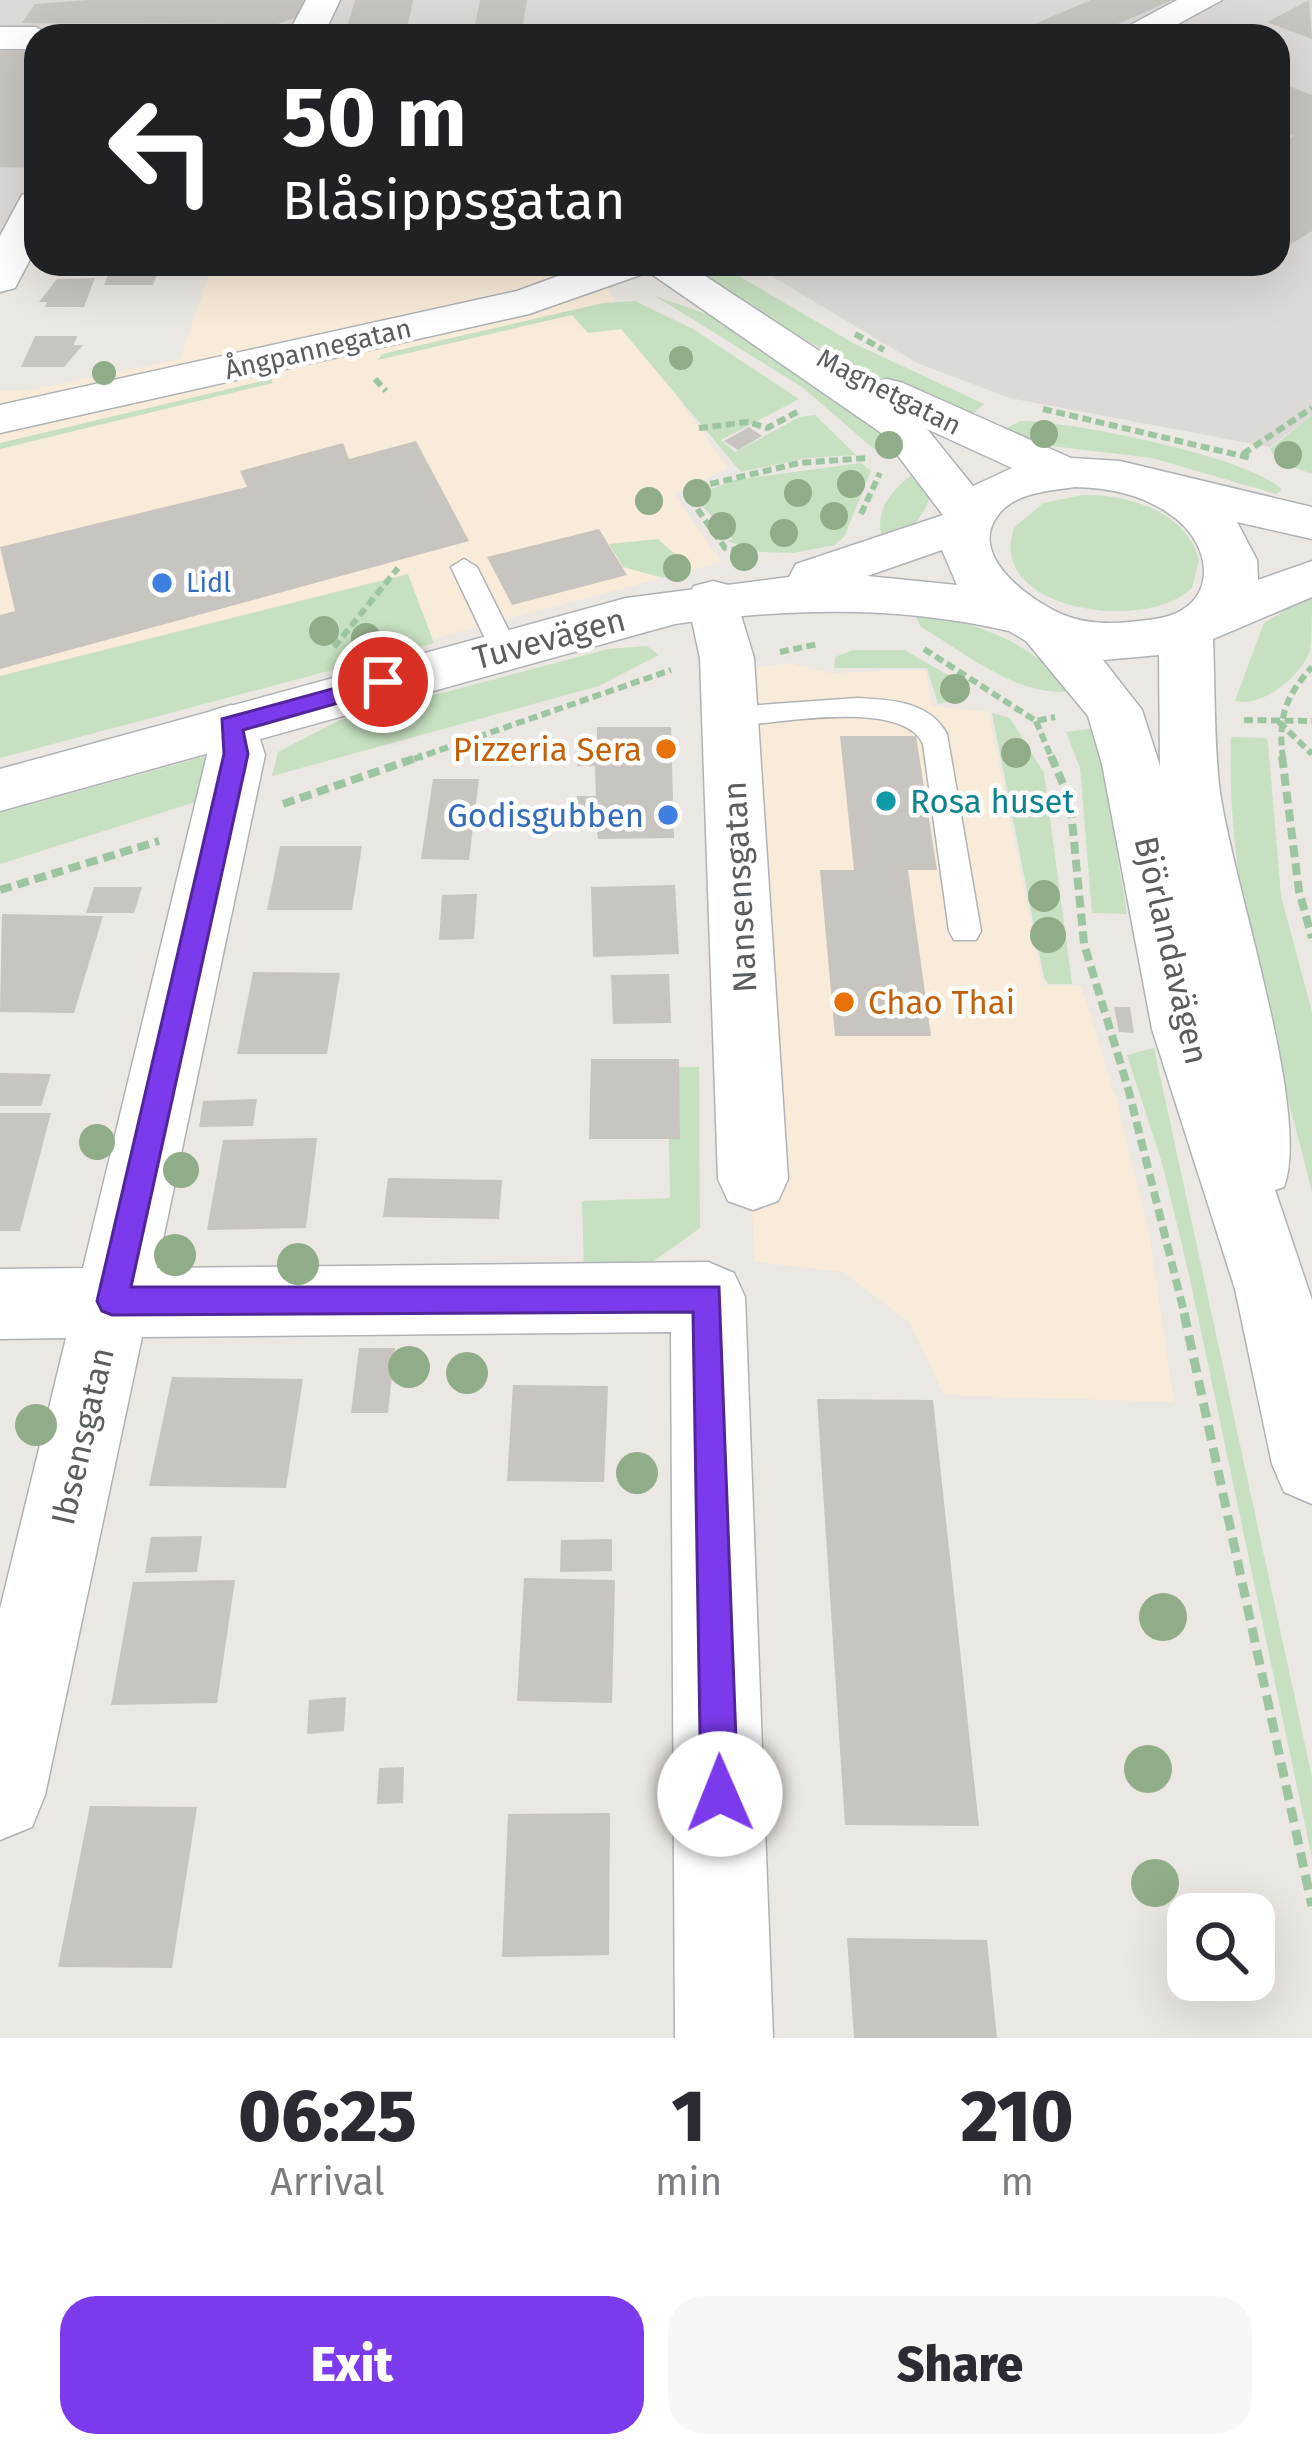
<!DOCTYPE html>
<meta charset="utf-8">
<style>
body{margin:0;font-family:"Fira Sans",sans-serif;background:#f7f7f7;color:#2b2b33;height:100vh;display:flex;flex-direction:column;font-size:45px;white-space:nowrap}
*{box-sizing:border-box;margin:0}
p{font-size:39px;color:#7c7c81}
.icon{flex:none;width:66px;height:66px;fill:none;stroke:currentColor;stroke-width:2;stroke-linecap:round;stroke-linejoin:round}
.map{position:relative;height:2038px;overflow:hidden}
.drawer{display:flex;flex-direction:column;background:#fff;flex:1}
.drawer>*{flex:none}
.hud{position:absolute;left:24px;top:24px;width:1266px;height:252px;border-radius:36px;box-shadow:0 12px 48px #0002;background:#202124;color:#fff;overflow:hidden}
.controls{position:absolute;left:1167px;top:1893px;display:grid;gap:24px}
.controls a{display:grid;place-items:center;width:108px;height:108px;border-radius:24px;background:#fff;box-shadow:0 12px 48px #0002;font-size:60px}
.pin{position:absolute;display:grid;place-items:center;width:102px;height:102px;color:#fff;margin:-51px;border:6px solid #fff;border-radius:50%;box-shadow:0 3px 12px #0007}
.me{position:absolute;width:132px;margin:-66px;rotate:359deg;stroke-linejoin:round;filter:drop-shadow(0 0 9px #0008)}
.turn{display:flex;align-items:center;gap:42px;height:252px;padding:0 60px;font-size:54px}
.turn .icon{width:156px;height:156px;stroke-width:2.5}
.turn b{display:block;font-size:84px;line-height:102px}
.eta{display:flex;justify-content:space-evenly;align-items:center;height:204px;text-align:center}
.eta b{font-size:72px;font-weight:800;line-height:84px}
.action{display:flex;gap:24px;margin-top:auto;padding:24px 60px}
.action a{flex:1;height:138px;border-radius:36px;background:#7c3aed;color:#fff;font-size:48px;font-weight:800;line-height:138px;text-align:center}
.action a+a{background:#f7f7f7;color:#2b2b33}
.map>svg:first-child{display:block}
.commercial{fill:#f9ebd9}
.industrial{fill:#ddd9d6}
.green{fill:#c7e0c1}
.building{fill:#c8c4c0}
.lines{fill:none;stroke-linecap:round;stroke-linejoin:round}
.service-casing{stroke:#afb3b6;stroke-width:3}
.minor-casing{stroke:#afb3b6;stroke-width:3}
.tertiary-casing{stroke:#afb3b6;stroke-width:3}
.path-far2{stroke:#9ec5a1;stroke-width:6;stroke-dasharray:9 4.5;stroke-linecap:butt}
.path-far1{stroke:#9ec5a1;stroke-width:8;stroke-dasharray:12 6;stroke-linecap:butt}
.path{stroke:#9ec5a1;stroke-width:9;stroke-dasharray:15 8;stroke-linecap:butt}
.service{fill:#fff;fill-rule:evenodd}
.minor{fill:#fff;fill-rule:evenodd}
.tertiary{fill:#fff;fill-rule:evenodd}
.tree{fill:#91ac88}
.route{fill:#7c3aed;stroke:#51269a;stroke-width:3}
.shop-dot{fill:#3f7fe0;stroke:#fff;stroke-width:4.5}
.food-dot{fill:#e8710a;stroke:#fff;stroke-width:4.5}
.culture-dot{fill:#0f9aa8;stroke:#fff;stroke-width:4.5}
.labels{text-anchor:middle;stroke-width:9;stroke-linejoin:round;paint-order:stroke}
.far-street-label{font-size:27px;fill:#5a5e61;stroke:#fff}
.far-shop-label{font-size:27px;fill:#366cbe;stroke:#fff;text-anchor:start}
.street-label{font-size:33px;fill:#5a5e61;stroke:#fff}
.food-label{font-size:33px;fill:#c56008;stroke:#fff;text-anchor:end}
.culture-label{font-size:33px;fill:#0d838f;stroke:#fff;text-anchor:start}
.shop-label{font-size:33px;fill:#366cbe;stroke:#fff;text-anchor:end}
</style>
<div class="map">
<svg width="1312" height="2038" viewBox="0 0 1312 2038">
<rect width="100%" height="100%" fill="#ebe7e2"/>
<path class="commercial" d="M213 264H599L622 321 728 468 673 494 722 562 432 639 407 574 0 676V391L30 390 180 359Z
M788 663 830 673 919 670 926 672 932 706 989 712 1043 985 1081 986 1116 1098 1149 1233 1174 1402 944 1395 909 1322 843 1272 755 1262 720 673Z"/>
<path class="industrial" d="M0 0H1312V415L1270 447 1010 398 917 363 751 264H1278V36H304L281 29 0 30Z
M36 45V184L0 257V46Z"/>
<path class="green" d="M699 264H718L855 344 984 404 964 422C922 402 711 297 699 264Z
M655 296 715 317 909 450 874 449 802 387Z
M635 301 693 329 799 399 721 440 735 452 800 417 815 415 856 455 807 458 741 472 621 329 588 333 572 315 378 360 382 354 603 303Z
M271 379 273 383 0 449V443Z
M1312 415V474L1277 461 1270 449Z
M1021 421C1069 421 1252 457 1282 490L1276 494 1152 458 1043 445 997 432Z
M861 463 871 471 844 537 835 545 793 553 760 552 727 541 733 539 693 496 735 480Z
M913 474 930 496C923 520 907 535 883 541 873 512 890 491 913 474Z
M1083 495C1128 494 1186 511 1199 560L1192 588C1144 634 985 610 1014 528L1043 503Z
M658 539 687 565 686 572 663 578 623 567 609 544Z
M408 574 434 643 0 758V676Z
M1312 594C1312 611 1312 635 1310 651 1300 677 1262 708 1235 701L1264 623Z
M914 613C978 623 1029 640 1073 691 1019 699 966 653 921 627Z
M647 646 659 655 599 686 272 776 278 752 340 720 608 649Z
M853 650H904L957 680 962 697 938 704 927 668H834L835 657Z
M992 713 1010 718 1044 773 1072 984H1048L1044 977Z
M1097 728 1115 766V841L1127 914 1092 913 1080 768 1066 732Z
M1231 737 1266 738 1268 743 1281 896 1312 1012V1192C1275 1043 1225 891 1231 737Z
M203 757 211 759V797L0 864V813Z
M1154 1048 1312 1777V1858L1190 1279 1163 1166 1127 1055Z
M679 1067H699L700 1228 644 1268 584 1271 582 1201 670 1198 669 1139H679Z"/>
<path class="building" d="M87 0H305L302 15 278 24 22 23 35 4Z
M355 0H413L408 24H348Z
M480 0H527L523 25H475Z
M1091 0H1172L1091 36H1044L1025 28Z
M1309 0 1312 39 1267 22Z
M0 51H36V156L30 168 0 167Z
M1278 82 1312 95V231L1278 252V144L1293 136 1278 130Z
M109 272H158L153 285H104Z
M95 278 84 307H45L47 302H39L57 279Z
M35 336H77L74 345H83L64 367H21Z
M749 427 762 436 738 450 724 441Z
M416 441 469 541 0 669V615L15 611 0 547 247 487 240 471 343 443 349 459Z
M599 529 627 575 512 605 487 557Z
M597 727H671L674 838 598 839 595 818H577V796H596L595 766H577V743H597Z
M840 736H916L937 870H908L931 1036H835L820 870H854Z
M433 779H479L469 860 421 859Z
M280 846H362L352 910H267Z
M675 885 679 954 593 957 591 887Z
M94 887H142L134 913H86Z
M477 894 474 939 439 940 442 895Z
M2 914 103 916 74 1013 0 1012Z
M253 972 340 973 327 1054H237Z
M669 974 671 1023 613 1024 611 975Z
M1114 1007H1130L1134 1033 1119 1032Z
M591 1059H679L680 1139H589Z
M0 1073 51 1074 41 1106H0Z
M257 1099 253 1126 199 1127 203 1101Z
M0 1113H51L20 1231H0Z
M317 1138 306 1228 207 1230 223 1140Z
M388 1178 502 1180 499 1219 383 1217Z
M359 1348H395L388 1413H351Z
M172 1377 303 1379 286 1488 149 1486Z
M513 1385 608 1386 604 1482 507 1481Z
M817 1399 933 1400 979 1826 845 1825Z
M202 1536 197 1572 145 1573 151 1537Z
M612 1539V1571L560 1572 561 1540Z
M524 1578 615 1580 612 1703 517 1701Z
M235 1580 217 1703 111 1705 133 1582Z
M346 1697 344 1731 307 1734 309 1700Z
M404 1767 403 1803 377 1804 379 1768Z
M90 1806 197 1807 172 1968 58 1967Z
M610 1813 609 1955 502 1957 508 1814Z
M847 1938 987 1940 997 2038H854Z"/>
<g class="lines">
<g class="service-casing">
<path id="service" d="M464 559 477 567 519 651 515 658 505 660 491 651 451 567Z
M857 698C892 700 929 701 947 734L981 931 976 940H954L949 931 923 744C903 698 774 723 731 727L717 717 731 707Z"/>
</g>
<g class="minor-casing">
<path id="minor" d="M306 0H340L323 36H287Z
M1177 0H1222L1156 36H1110Z
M36 192V248L15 288 0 292V236L22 195Z
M591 264H652L646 273 529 314 0 433V405L517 291Z
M713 581 732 586 754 658 788 1179 778 1201 753 1210 728 1201 718 1179 700 658 687 598 694 586Z
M231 705 251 711 265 755 157 1268 708 1262 734 1273 745 1297 773 2038H675L671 1332 142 1337 45 1795 32 1827 0 1840V1609L66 1338 0 1339V1269L83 1268 207 755 203 725 211 711Z"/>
</g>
<g class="tertiary-casing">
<path id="tertiary" d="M0 27H36L52 36H36V49H0Z
M637 264H687L870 384 887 379 903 383 1071 458 1120 461 1312 507V539L1237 522 1257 560 1258 580 1312 561V597L1213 639C1215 687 1214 737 1219 785 1230 876 1312 1112 1284 1187L1275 1190 1312 1300V1504L1284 1492 1272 1464 1235 1289 1152 1029 1102 764 1088 716 1026 641 1009 631C897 605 788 608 675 624L0 811V769L626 598 789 577 796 564 943 515 880 432ZM927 429 1012 468 973 486ZM1075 487C1109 488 1142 494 1171 515 1216 546 1219 610 1155 619 1125 623 1093 627 1064 615 1032 602 965 555 999 514 1016 492 1050 491 1075 487ZM942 550 957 585 867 576ZM1159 655 1160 766 1142 710 1103 660Z"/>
</g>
<path class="path-far2" d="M855 334 884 350
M375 379 386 391
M1043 409 1251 458
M699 428 748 422 767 428 801 410
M1243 454 1312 408
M861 514 880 473
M740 551 725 548 688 496 689 489 799 463 867 458
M334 647 398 568
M924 649 1036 721 1055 717
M780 652 818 644
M1244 720 1312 721
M1036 721 1052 759
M1279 722 1312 754
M414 759 671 670
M1283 759C1278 719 1284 698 1312 667"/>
<path class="path-far1" d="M1051 756 1070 800 1084 944 1128 1088 1185 1316
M1282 756 1299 891 1312 938
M283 804 422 756
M0 890 159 841"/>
<path class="path" d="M1184 1313 1312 1906"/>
<use href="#service" class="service"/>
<use href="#minor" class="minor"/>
<use href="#tertiary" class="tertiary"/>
</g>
<g class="tree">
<circle cx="681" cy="358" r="12"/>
<circle cx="104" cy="373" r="12"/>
<circle cx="1044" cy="434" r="14"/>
<circle cx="889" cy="445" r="14"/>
<circle cx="1288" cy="455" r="14"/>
<circle cx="851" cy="484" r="14"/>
<circle cx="697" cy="493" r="14"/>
<circle cx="798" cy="493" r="14"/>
<circle cx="649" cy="501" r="14"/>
<circle cx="834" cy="516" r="14"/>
<circle cx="722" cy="526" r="14"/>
<circle cx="784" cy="533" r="14"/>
<circle cx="744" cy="557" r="14"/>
<circle cx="677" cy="568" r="14"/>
<circle cx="324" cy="631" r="15"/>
<circle cx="366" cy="638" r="15"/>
<circle cx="955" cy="689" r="15"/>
<circle cx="1016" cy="753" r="15"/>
<circle cx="1044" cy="896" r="16"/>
<circle cx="1048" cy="935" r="18"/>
<circle cx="97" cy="1142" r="18"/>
<circle cx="181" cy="1170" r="18"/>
<circle cx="175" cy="1255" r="21"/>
<circle cx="298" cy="1264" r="21"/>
<circle cx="409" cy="1367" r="21"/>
<circle cx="467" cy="1373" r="21"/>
<circle cx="36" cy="1425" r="21"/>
<circle cx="637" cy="1473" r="21"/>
<circle cx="1163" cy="1617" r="24"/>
<circle cx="1148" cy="1769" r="24"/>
<circle cx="1155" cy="1883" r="24"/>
</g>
<path class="route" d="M383 675 395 682 391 688 243 730 248 754 131 1287H719L738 1794 733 1807 720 1813 707 1807 701 1794 693 1312 112 1315 102 1311 97 1301 224 754 222 719Z"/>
<g class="shop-dot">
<circle cx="162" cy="583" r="12"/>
<circle cx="668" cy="815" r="12"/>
</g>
<g class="food-dot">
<circle cx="666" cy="749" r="12"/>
<circle cx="844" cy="1002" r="12"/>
</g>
<circle class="culture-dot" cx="886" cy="801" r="12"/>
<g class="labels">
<g class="far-street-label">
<text transform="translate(318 349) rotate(-13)" y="9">Ångpannegatan</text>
<text transform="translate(889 392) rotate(27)" y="9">Magnetgatan</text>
</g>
<g class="far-shop-label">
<text x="186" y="592">Lidl</text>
</g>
<g class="street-label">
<text transform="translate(549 638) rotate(-15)" y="12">Tuvevägen</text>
<text transform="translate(739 887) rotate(-93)" y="12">Nansensgatan</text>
<text transform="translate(1172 950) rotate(77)" y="12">Björlandavägen</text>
<text transform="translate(82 1436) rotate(-77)" y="12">Ibsensgatan</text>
</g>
<g class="food-label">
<text x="642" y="761">Pizzeria Sera</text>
<text x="868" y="1014" text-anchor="start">Chao Thai</text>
</g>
<g class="culture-label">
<text x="910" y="813">Rosa huset</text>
</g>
<g class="shop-label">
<text x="644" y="827">Godisgubben</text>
</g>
</g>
</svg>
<div class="controls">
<a><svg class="icon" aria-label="search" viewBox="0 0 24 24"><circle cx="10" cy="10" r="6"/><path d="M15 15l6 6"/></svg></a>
</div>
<div class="pin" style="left:383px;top:682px;background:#d93025"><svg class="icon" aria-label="arrive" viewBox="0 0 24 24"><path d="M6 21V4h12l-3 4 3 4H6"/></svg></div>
<svg class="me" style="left:720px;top:1794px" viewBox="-20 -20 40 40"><circle r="19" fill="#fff"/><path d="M0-13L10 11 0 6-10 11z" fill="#7c3aed"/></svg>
<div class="hud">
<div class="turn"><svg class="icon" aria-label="left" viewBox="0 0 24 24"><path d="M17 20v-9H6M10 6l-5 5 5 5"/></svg><div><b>50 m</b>Blåsippsgatan</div></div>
</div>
</div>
<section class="drawer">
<div class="eta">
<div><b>06:25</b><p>Arrival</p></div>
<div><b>1</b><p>min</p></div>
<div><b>210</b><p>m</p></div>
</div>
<div class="action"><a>Exit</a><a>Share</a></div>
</section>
